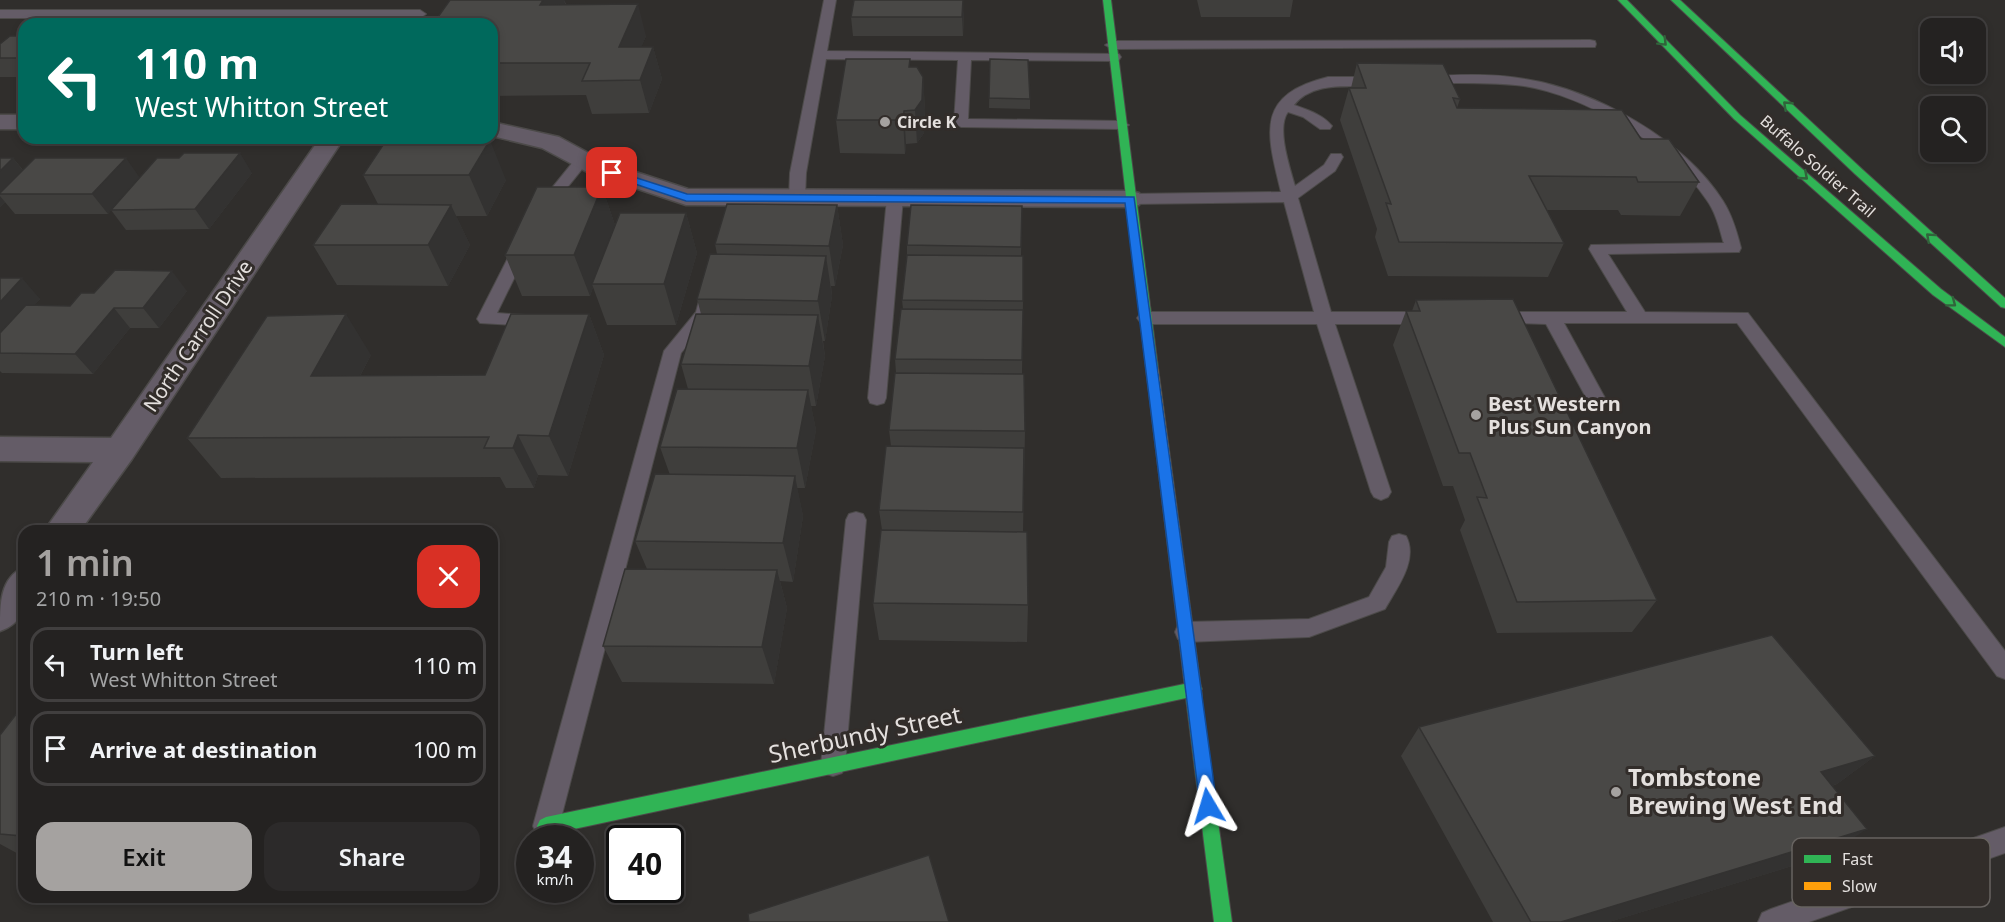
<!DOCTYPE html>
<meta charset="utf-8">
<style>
body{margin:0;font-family:"Noto Sans",sans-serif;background:#2c2a2a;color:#f1f3f6;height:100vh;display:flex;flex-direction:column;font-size:22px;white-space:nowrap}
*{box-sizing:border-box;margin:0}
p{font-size:20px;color:#a3a4a5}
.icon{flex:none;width:33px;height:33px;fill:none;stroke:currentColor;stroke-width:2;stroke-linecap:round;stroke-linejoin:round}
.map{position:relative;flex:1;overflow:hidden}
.sheet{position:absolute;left:18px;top:525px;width:480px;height:378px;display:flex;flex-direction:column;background:#242221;border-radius:18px;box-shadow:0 3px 9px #0003,0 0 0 2px #413f3f}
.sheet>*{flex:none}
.guide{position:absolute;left:18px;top:18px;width:480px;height:126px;border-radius:18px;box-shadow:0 3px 9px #0003,0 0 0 2px #413f3f;background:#00695c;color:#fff;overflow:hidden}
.buttons{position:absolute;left:1920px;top:18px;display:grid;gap:12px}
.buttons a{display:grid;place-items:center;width:66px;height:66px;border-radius:12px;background:#242221;box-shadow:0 3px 9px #0003,0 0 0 2px #413f3f;font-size:30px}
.speed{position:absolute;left:516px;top:825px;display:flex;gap:12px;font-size:30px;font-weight:700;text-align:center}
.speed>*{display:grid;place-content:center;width:78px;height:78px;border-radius:50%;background:#242221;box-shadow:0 3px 9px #0003,0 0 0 2px #413f3f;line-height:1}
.speed small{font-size:15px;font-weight:400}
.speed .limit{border:3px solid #111;border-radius:9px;background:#fff;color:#111}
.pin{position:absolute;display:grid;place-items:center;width:51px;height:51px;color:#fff;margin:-26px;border-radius:12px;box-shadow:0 3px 9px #0006}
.me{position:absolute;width:66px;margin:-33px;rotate:353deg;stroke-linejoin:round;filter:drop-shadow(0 0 4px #0008)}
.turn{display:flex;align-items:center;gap:21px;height:126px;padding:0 18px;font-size:27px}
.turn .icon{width:78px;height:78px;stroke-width:2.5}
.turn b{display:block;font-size:42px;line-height:51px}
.round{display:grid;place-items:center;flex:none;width:63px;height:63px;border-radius:18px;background:#2c2a2a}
.head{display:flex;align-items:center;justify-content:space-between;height:102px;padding:0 18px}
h1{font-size:36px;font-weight:600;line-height:45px;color:#a5a2a0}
.primary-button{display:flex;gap:12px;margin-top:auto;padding:12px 18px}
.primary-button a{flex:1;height:69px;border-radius:18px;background:#a5a2a0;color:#111;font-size:24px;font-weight:600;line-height:69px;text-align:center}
.primary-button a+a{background:#2c2a2a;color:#f1f3f6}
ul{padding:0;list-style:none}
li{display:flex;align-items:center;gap:18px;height:75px;margin:0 12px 9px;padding:0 6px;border:3px solid #413f3f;border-radius:18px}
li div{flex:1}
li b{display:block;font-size:22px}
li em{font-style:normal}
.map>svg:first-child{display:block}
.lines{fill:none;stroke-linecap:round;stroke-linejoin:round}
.lane-casing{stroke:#4c4a49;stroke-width:2}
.street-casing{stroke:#4c4a49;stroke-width:3}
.fast-casing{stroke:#4c4a49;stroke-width:2}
.slow-casing{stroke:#4c4a49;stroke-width:2}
.lane{fill:#645c67;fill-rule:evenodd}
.street{fill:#645c67;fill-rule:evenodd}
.fast{fill:#30b455;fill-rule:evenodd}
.slow{fill:#ff9f0a;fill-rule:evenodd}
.wall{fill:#3f3e3c}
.shaded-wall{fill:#333231}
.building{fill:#494846;stroke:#333231;stroke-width:1.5}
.oneway{stroke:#31633b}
.route{fill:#1a73e8;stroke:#114b97;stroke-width:1.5}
.poi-dot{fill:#a5a2a0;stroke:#322d2a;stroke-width:2}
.labels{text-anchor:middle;stroke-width:6;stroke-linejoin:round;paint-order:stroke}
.far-poi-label{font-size:16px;font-weight:bold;fill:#e4e0de;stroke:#322d2a;text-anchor:start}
.far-street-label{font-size:16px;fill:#e4e0de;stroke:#322d2a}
.street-label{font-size:20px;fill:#e4e0de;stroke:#322d2a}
.poi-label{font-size:20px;font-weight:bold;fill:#e4e0de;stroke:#322d2a;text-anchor:start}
.near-street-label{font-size:24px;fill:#e4e0de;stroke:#322d2a}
.near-poi-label{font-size:24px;font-weight:bold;fill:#e4e0de;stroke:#322d2a;text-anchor:start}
.key{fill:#322d2a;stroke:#676360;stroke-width:1.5}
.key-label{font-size:16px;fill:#e4e0de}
</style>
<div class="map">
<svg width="2005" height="922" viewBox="0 0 2005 922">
<rect width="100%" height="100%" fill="#302e2c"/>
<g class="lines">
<g class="lane-casing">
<path id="lane" d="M824 0H836L827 51 1119 54 1121 57 1119 60 1114 61 971 60 968 119 1122 121 1129 125 1122 129 961 127 954 123 958 60 826 59 806 173 805 198 802 201H792L789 198 790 173Z
M0 10H420L426 14 420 18H0Z
M1590 40 1595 41 1596 44 1595 47 1112 49 1105 45 1112 41Z
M1424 76C1458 75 1492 73 1525 79 1595 90 1685 140 1723 201 1732 215 1737 232 1741 248L1739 252 1608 254 1645 312 1748 313 2005 651V679L1997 676 1737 323H1564L1605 398 1603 403 1596 405 1589 403 1546 324 1490 322 1487 318 1490 314 1496 312H1627L1589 249 1591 245 1724 243 1723 241C1719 226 1715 211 1706 199 1671 146 1586 96 1524 86 1501 83 1478 83 1456 83 1444 83 1431 86 1419 83L1417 80Z
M1328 77H1377L1384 81C1371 94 1319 74 1294 105 1308 110 1322 114 1332 126L1330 129H1320L1303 117 1288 112C1276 128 1290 168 1295 186L1324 165 1331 154H1341L1343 157 1335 171 1298 198 1331 312H1428L1434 314 1437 318 1434 322 1428 324H1335L1391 492 1388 497 1381 500 1374 497 1371 492 1317 324H1146L1140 322 1137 318 1140 314 1146 312H1314L1284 202 1130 204 1122 199 1130 194 1281 192C1267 134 1254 95 1328 77Z
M582 156 589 160 587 163 549 210H539L536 207 539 204 577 157Z
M895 193 903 198 886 398 884 403 877 405 870 403 868 398 887 198Z
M522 241 530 246 497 313 540 316 543 320 540 324 534 326 480 323 477 319 514 246Z
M705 299 711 301 714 305 713 313 681 353 559 826 555 835 546 838 537 835 533 826 664 351 696 312 699 301Z
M856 512 863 514 866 520 845 765 842 773 833 776 824 773 821 765 846 520 849 514Z
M1399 534 1406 536C1419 560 1396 589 1385 609L1309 637 1186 642 1178 639 1175 632 1178 625 1186 622 1309 619 1369 597 1386 567 1389 542 1392 536Z
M2005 827V853L1809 922H1758L1762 913 1771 909Z"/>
</g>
<g class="street-casing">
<path id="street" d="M0 115H24V129H0Z
M492 122 559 137 605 162 688 189 1130 191 1139 193 1143 199 1139 205 1130 207 686 205 587 172 542 148 492 136Z
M320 138H344L132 459 80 531H44L93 462 0 461V437L111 438Z
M24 567C24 595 31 620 0 631 0 603 0 578 24 567Z"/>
</g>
<g class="fast-casing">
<path id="fast" d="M1103 0H1111L1158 368 1152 372 1146 368Z
M1618 0H1627L1740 115 1941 289 2005 337V347L1933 295 1734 119Z
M1671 0H1680L1863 170 2005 298V308L2001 307 1855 174Z
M1194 682 1200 684 1202 689 1200 692 1232 922H1214L1186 698 546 835 540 832 537 826 540 820 546 817Z"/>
</g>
<g class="slow-casing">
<path id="slow" d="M1152 364 1158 368 1202 696 1200 701 1194 703 1188 701 1186 696 1146 368Z"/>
</g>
<use href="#lane" class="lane"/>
<use href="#street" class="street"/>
<use href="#fast" class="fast"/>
<use href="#slow" class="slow"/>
</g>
<path class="wall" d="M450 0H564L566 4 646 36 641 47H653L662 79 649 113 592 114 586 95 492 96V24Z
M1197 0H1293L1290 17H1201Z
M964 12 963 36H853L851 17Z
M24 36V77H0V44Z
M910 59V67L923 77 925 110 924 133 917 143 906 144 905 154 840 153 836 120Z
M990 59 1030 99V109L989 108Z
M1357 63 1460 99 1457 108 1641 139 1699 182 1680 216 1621 215 1618 210H1546L1564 243 1548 277 1388 276 1375 237 1377 229 1340 120 1349 88H1351Z
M387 139 506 180 487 216H456L470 245 448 286 337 285 313 245 378 204 363 175Z
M0 158H13L23 170 139 177 252 173 209 229 126 230 111 210 108 214H15L5 202 0 207Z
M602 187 615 225 686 213 697 253 676 325H607L593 287 590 296H522L505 255Z
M837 205 843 245 835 286H831L832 296 825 341H823L825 356 816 406H811L816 430 805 488H797L803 516 793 582 780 581 787 608 774 684 622 682 603 646 647 569 635 541 670 475 660 447 688 389 681 364 701 314 697 299 717 254 715 244Z
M1022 206 1021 256 1023 301 1022 374 1025 431 1023 532 1028 605 1027 642 879 640 873 603 882 530 879 510 891 446 889 430 896 373 895 359 903 309 902 300 907 255V245Z
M0 278 40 299 34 305 70 306 94 293 187 291 159 328H130L93 374 2 373 0 371Z
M1416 300 1657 600 1632 632 1497 633 1460 530 1465 520 1453 486H1443L1393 345 1406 311H1412Z
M589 314 604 355 568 476 538 475 534 488H506L500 477 221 478 187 438 371 355 360 376 485 375Z
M24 704V857L0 844V735Z
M1419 727 1875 756 1837 784 1832 786 1828 855 1609 922H1493L1401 756Z"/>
<path class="shaded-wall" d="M543 0H564L566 7 540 5Z
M963 0 964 12 963 36 962 17Z
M638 4 646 36 628 79 619 47Z
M653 47 662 79 649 113 640 80Z
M923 77 925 110 924 133 917 143 915 110Z
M904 111 906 144 905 154 903 120Z
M490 140 506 180 487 216 469 175Z
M240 153 252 173 209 229 195 209Z
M13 158 29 178 0 194V171Z
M126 158 140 178 108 214 92 194Z
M602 187 616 228 592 284 593 287 590 296 574 255Z
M0 196 5 202 0 207Z
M451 205 470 245 448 286 428 245Z
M837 205 843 245 835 286 829 246Z
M686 213 697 253 676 325 664 284Z
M826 256 832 296 825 341 818 301Z
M172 271 187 291 159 328 143 308Z
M22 278 40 299 0 344V302Z
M114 308 130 328 93 374 75 354Z
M346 314 371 355 338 417 311 376Z
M589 314 604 355 568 476 549 436Z
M818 315 825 356 816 406 809 366Z
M808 390 816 430 805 488 797 448Z
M518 435 538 475 534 488 513 448Z
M795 476 803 516 793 582 783 543Z
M777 570 787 608 774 684 762 647Z
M1875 756 1837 784 1786 800 1821 772Z
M1867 829 1828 855 1609 922H1561Z"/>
<path class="building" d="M450 0H543L540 5 638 4 619 47H653L640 80 582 81 590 63H492V24H433Z
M854 0H963L962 17H851Z
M201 23 200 24H125Z
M10 36H24V58H0V44Z
M846 59H910L909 67H917L923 77 922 100 915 110 904 111 903 120H836Z
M990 59 1028 60 1030 99 989 98Z
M1357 63 1443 64 1460 99 1453 98 1457 108 1622 110 1641 139H1669L1699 182H1638L1636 177 1529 176 1564 243 1399 242 1386 203 1391 204 1349 88H1366Z
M387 139 490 140 469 175H363Z
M184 153H240L195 209 111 210 157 158H179Z
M0 158H13L0 171Z
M35 158H126L92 194H0V193Z
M537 187H602L574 255H505Z
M341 204 451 205 428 245H313Z
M727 204 837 205 829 246 715 244Z
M911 205 1022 206 1021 247 907 245Z
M620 213H686L664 284H592Z
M710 254 826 256 818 301 697 299Z
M907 255 1023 256V301L902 300Z
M115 270 172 271 143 308H114L75 354 0 353V333L26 305 70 306 81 293H94Z
M0 278H22L0 302Z
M1513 299 1657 600 1517 602 1477 497 1487 498 1470 453H1459L1406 311H1420L1416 300Z
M901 309 1023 310 1022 360 895 359Z
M346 314 311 376 485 375 511 314H589L549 436 518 435 513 448H484L489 437 187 438 267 316Z
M696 314 818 315 809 366 681 364Z
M895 373 1024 374 1025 431 889 430Z
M677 389 808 390 797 448 660 447Z
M886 446 1024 448 1023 512 879 510Z
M655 474 795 476 783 543 635 541Z
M881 530 1027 532 1028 605 873 603Z
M625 569 777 570 762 647 603 646Z
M1772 635 1875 756 1821 772 1867 829 1561 922H1531L1419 727Z
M24 704V834L22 836 0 834V735Z
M929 855 949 922H749L748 914Z"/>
<defs><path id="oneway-chevron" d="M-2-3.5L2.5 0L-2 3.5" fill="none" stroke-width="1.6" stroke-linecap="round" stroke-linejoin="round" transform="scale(1.5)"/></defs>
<g class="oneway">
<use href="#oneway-chevron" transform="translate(1663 42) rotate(45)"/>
<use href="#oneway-chevron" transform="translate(1787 105) rotate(-137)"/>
<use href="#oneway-chevron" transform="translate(1804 176) rotate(41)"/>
<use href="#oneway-chevron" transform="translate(1930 237) rotate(-138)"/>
<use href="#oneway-chevron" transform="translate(1952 303) rotate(37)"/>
</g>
<path class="route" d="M612 170 687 194 1134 197 1217 806 1215 811 1208 814 1202 811 1200 806 1125 203 686 201 608 175 606 173Z"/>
<g class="poi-dot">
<circle cx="885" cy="122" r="6"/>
<circle cx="1476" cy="415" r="6"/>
<circle cx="1616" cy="792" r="6"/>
</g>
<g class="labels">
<g class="far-poi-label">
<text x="897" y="128">Circle K</text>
</g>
<g class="far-street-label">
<text transform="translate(1818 166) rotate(41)" y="6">Buffalo Soldier Trail</text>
</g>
<g class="street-label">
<text transform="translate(198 336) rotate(-56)" y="7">North Carroll Drive</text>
</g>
<g class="poi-label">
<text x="1488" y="411">Best Western<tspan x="1488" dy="23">Plus Sun Canyon</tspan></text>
</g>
<g class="near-street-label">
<text transform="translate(865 735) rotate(-12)" y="8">Sherbundy Street</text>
</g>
<g class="near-poi-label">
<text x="1628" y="786">Tombstone<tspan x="1628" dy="28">Brewing West End</tspan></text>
</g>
</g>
<rect x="1792" y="838" width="198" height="69" rx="9" class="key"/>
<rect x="1804" y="855" width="27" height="8" fill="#30b455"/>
<rect x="1804" y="882" width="27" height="8" fill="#ff9f0a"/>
<g class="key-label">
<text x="1842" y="865">Fast</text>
<text x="1842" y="892">Slow</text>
</g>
</svg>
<div class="buttons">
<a><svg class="icon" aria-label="sound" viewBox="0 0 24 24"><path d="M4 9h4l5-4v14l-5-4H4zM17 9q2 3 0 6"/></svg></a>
<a><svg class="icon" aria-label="search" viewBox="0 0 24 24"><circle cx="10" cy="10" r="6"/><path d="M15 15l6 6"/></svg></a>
</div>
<div class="speed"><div>34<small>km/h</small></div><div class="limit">40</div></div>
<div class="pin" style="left:612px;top:173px;background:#d93025"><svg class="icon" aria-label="arrive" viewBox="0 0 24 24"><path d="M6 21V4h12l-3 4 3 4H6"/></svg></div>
<svg class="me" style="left:1208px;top:806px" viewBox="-20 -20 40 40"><path d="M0-17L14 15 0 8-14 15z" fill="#1a73e8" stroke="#fff" stroke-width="4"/></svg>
<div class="guide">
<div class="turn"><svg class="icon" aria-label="left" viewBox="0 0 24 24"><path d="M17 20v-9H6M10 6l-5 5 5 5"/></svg><div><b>110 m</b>West Whitton Street</div></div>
</div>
<section class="sheet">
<div class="head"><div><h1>1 min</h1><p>210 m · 19:50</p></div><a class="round" style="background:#d93025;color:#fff"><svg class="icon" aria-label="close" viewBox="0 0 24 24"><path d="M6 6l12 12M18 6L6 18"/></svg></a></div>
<ul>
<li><svg class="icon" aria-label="left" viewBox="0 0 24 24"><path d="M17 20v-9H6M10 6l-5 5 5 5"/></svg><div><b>Turn left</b><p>West Whitton Street</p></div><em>110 m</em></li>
<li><svg class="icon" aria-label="arrive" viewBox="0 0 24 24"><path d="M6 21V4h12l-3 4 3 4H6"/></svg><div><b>Arrive at destination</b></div><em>100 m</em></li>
</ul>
<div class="primary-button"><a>Exit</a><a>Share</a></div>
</section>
</div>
